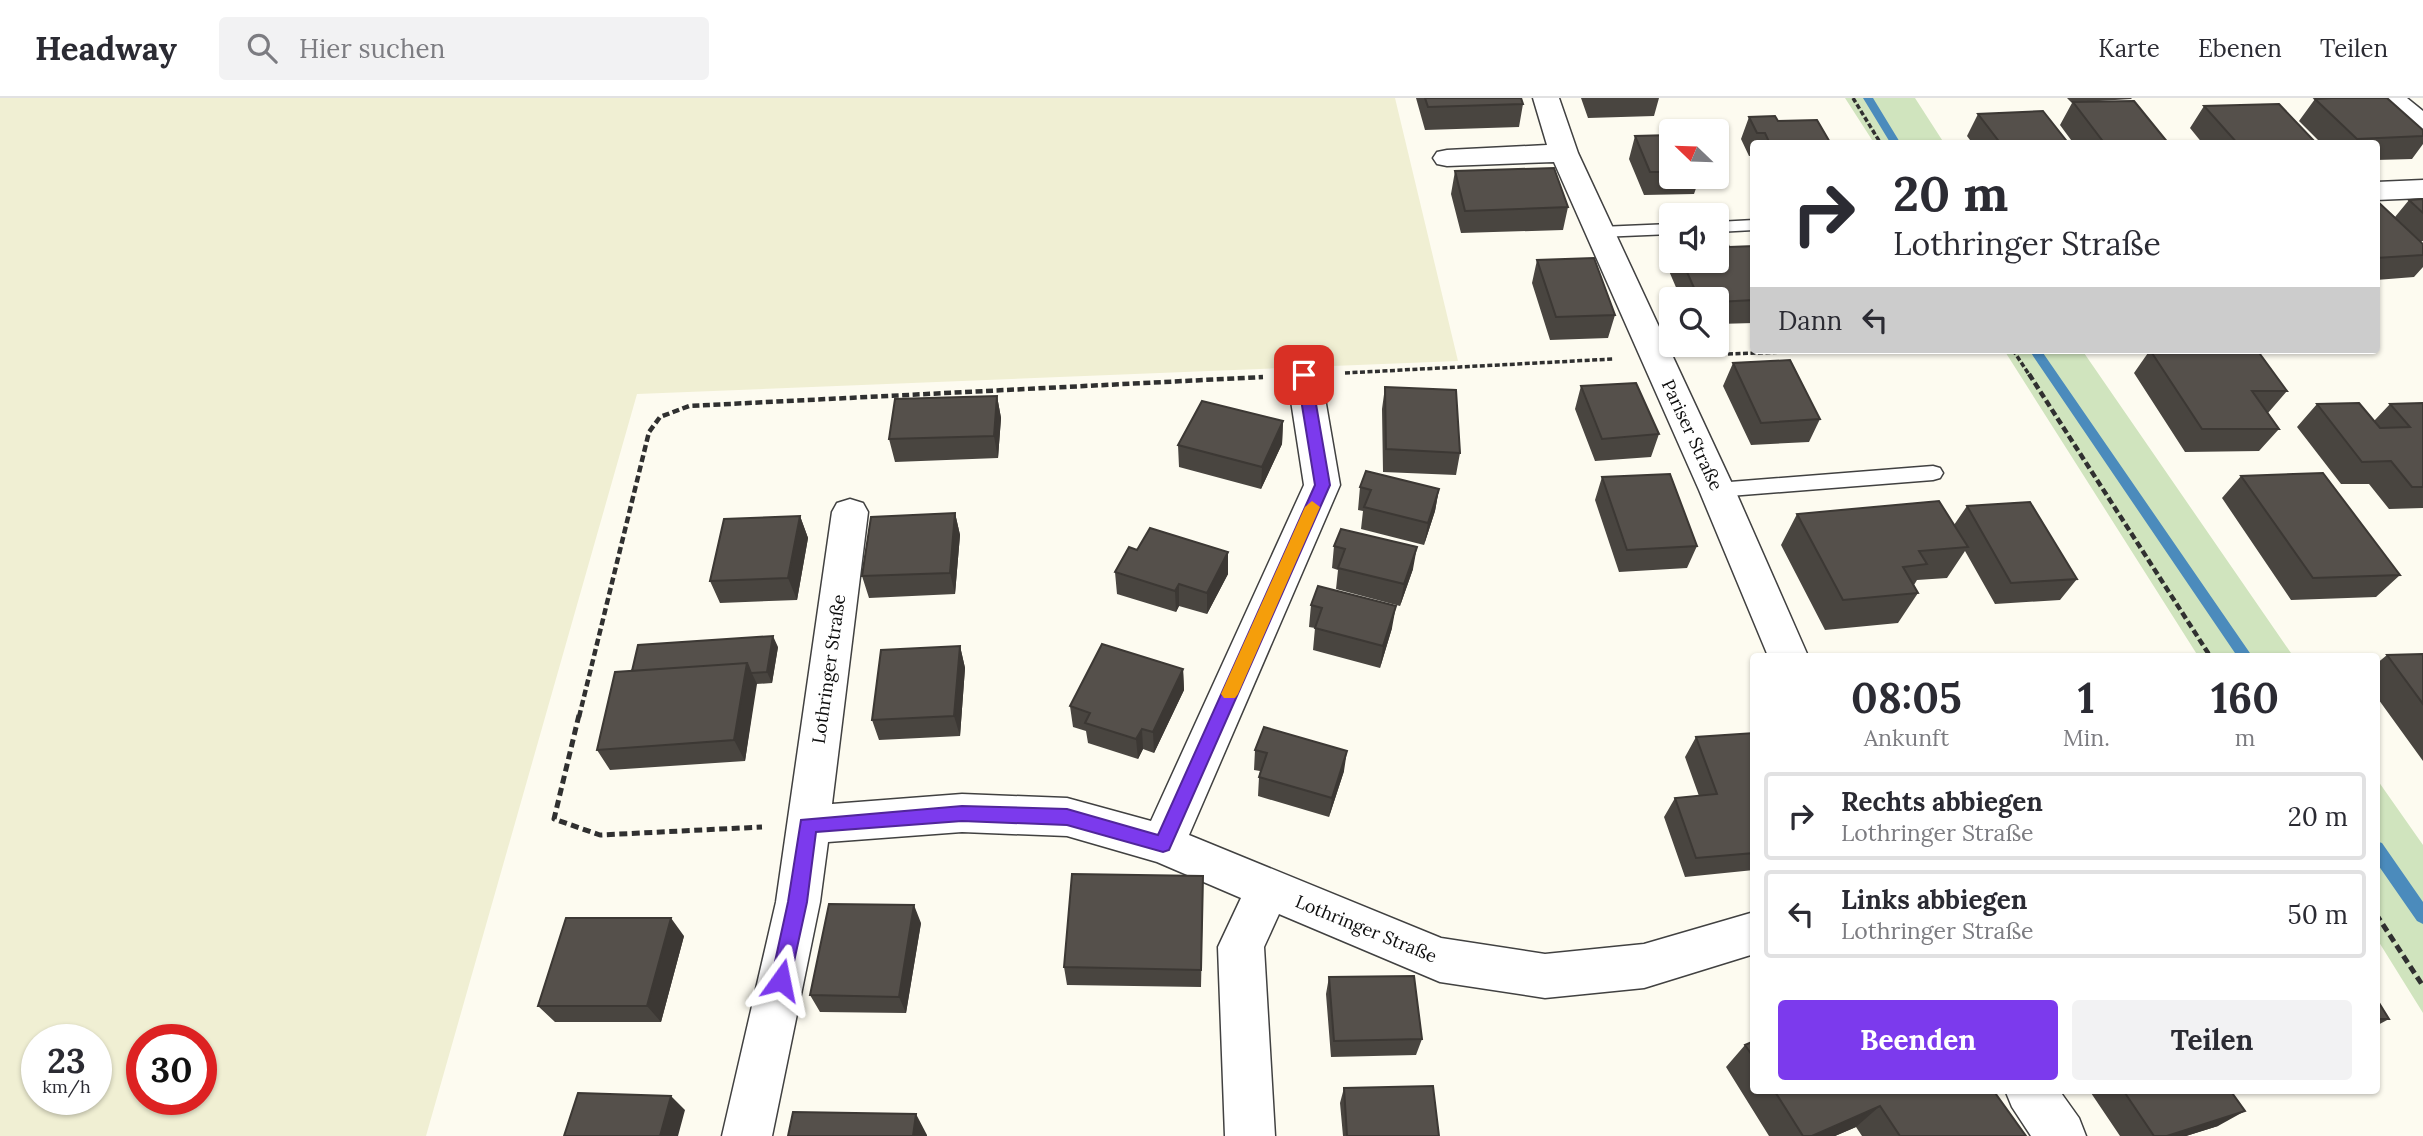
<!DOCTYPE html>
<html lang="de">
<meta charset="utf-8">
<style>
body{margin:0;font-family:Lora,serif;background:#f2f2f3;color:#2b2b33;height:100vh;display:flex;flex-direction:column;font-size:26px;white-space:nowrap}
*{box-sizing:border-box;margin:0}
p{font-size:23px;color:#7c7c81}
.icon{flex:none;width:38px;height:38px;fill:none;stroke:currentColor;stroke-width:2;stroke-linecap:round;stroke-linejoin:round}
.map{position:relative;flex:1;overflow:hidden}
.details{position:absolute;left:1750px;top:555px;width:630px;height:441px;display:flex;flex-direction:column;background:#fff;border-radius:7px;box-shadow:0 2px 5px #0004}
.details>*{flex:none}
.banner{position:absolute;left:1750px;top:42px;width:630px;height:214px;border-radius:7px;box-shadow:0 2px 5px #0004;background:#fff;color:#2b2b33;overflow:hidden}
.needle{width:46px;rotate:293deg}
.buttons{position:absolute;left:1659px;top:21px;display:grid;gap:14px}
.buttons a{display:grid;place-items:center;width:70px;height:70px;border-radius:7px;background:#fff;box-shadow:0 2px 5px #0004;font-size:35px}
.speed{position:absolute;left:21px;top:926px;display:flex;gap:14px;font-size:35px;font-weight:700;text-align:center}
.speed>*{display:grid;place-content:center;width:91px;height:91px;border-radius:50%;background:#fff;box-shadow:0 2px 5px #0004;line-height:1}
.speed small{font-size:18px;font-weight:400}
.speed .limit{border:10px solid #d22;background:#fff;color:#111}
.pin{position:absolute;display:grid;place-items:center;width:60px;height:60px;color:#fff;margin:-30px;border-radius:14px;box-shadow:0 4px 10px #0006}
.me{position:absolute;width:77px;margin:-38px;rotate:12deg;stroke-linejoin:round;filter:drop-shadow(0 0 5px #0008)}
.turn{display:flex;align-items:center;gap:24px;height:147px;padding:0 28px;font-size:32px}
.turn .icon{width:91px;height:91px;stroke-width:2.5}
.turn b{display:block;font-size:49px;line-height:60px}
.then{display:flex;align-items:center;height:66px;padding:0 28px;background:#0003;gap:14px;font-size:26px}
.eta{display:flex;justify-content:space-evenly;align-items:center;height:119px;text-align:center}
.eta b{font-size:42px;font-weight:800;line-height:49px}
.action{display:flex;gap:14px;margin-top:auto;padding:14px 28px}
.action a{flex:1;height:80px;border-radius:7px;background:#7c3aed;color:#fff;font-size:28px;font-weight:800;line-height:80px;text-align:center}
.action a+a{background:#f2f2f3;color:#2b2b33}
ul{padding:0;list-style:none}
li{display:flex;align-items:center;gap:21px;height:88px;margin:0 14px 10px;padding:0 14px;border:4px solid #e1e1e2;border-radius:7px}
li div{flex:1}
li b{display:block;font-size:26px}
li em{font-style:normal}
header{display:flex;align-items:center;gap:42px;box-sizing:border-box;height:98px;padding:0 35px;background:#fff;border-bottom:2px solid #e1e1e2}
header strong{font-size:33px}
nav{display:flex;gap:38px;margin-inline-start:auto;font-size:24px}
.search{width:490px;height:63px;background:#f2f2f3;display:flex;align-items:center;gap:18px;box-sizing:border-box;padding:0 24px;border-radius:7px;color:#7c7c81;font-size:26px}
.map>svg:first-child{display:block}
.farmland{fill:#f0efd3;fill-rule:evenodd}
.green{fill:#d0e4be}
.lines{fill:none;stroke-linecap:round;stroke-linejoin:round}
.stream{fill:#4b8bbc;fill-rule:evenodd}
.service-casing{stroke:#414141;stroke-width:3}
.minor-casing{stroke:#414141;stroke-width:3}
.path-far2{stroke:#303030;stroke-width:3.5;stroke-dasharray:5 2.5;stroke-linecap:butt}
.path-far1{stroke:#303030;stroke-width:4.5;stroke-dasharray:7 3.5;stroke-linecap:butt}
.path{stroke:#303030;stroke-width:5;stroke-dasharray:8 4.5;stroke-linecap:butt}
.service{fill:#fff;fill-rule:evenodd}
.minor{fill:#fff;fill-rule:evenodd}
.wall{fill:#494540}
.shaded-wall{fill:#3c3834}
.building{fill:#55504b;stroke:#3c3834;stroke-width:2}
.route{fill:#7c3aed;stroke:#51269a;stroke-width:2}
.slow{fill:#f59e0b}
.labels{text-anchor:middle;stroke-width:7;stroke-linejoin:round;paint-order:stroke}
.street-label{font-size:18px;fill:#0e0e0e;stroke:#fff}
</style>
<header>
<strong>Headway</strong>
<div class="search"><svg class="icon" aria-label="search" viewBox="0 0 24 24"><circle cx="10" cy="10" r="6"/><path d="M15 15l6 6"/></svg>Hier suchen</div>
<nav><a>Karte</a><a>Ebenen</a><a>Teilen</a></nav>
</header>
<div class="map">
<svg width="2423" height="1038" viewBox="0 0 2423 1038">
<rect width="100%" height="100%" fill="#fdfbf0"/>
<path class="farmland" d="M0 0H1395L1458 263 637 296 426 1038H0ZM37 942H96V1001H37ZM142 942H201V1001H142Z"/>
<path class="green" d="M1845 0H1915L1944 45H1874Z
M2004 252H2082L2293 558H2198Z
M2376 680 2423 747V915L2377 841Z"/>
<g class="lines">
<path class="stream" d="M1863 0H1873L1901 46H1891Z
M2029 252H2041L2252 558H2237Z
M2376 743 2382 745 2423 804V826L2417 823 2376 764Z"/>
<g class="service-casing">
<path id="service" d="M1754 122V132L1717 134V124Z
M1671 126V136L1600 139 1592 134 1600 129Z
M1933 368 1940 370 1943 375 1940 380 1933 382 1717 399 1710 397 1707 392 1710 387 1717 385Z"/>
</g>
<g class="minor-casing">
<path id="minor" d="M1533 0H1559L1578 55 1735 392 1808 558H1768L1699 392 1554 64 1447 68 1437 66 1433 60 1437 54 1447 52 1547 47Z
M2378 0H2407L2423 13V35L2413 33Z
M2423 82V100L2376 102V84Z
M1304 266 1316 269 1321 277 1340 387 1189 737 1441 840 1545 856 1644 846 1754 814V856L1644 890 1545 900 1440 884 1279 816 1264 849 1275 1038H1225L1218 849 1241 800 1157 764 1067 738 962 734 828 744 820 804 772 1038H722L776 804 832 414 837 405 850 401 863 405 868 414 832 706 962 696 1067 700 1151 723 1304 387 1287 277 1292 269Z
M2005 992H2059L2079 1020 2086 1038H2031L2012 1009Z"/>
</g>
<path class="path-far2" d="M1853 0 1881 46
M2013 252 2030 278
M1698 257 1841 252
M1345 275 1613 261"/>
<path class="path-far1" d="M2029 276 2210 558
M579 619 649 334 660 319 689 308 1263 279"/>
<path class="path" d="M579 617 554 721 600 737 762 729
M2376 816 2423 888"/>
<use href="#service" class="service"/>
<use href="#minor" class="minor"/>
</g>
<path class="wall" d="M1416 0H1521L1523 6 1519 29 1425 32Z
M1581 0H1659L1654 18 1588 20Z
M2067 0H2132L2131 1 2083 4 2169 46H2074L2060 27 2072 5Z
M2315 1 2423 32V46L2412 61 2376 62V46H2322L2299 23Z
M2204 8 2317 46H2203L2190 30Z
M1978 16 2069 46H1973L1967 38Z
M1749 19 1778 23 1831 46H1754V58H1749L1741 41Z
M1671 37V79H1700L1694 96 1644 97 1629 61 1635 38Z
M1455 73 1568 109 1563 132 1461 135 1451 96Z
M2423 101V143L2420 144 2423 146V169L2414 179 2376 182V102L2395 119 2409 102Z
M1670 136H1671V163H1717L1729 149 1754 148V225L1717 226V201H1681L1663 159Z
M1537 162 1615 217 1608 240 1550 242 1532 185Z
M2150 252 2287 293 2268 315 2279 331 2259 353 2185 354 2134 275Z
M1733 265 1820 321 1809 344 1751 347 1723 288Z
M1581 288 1659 336 1651 359 1595 363 1575 311Z
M1385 289 1460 355 1456 377 1383 374 1382 311Z
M997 298 1001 320 998 360 895 364 889 341Z
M2423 305V410L2389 411 2369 386H2341L2297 329 2317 306 2374 323 2390 306Z
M1283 323 1282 346 1261 391 1179 369 1178 347Z
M2241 378 2400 477 2376 499 2291 502 2222 400Z
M1602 379 1697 448 1687 470 1619 474 1595 402Z
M1360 389 1439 391 1435 413 1424 447 1361 431 1363 413 1358 412Z
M1967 408 2077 481 2060 502 1995 506 1965 453 1947 480 1917 482 1914 487 1918 495 1898 525 1825 532 1781 447 1797 416 1954 427Z
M955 415 960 437 955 496 869 500 862 478Z
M800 418 808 440 797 502 720 505 710 483Z
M1334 448 1413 471 1400 508 1336 491 1338 472 1332 470Z
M1115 474 1228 476 1207 516 1179 508 1176 514 1117 496Z
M1311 507 1392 530 1380 570 1313 552 1315 530 1309 529Z
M960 548 965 570 960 638 879 642 872 622Z
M778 549 772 585 756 586 745 663 610 672 597 652Z
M2423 556V663L2376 598V566L2387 557Z
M1183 571 1184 592 1154 655 1143 651 1138 661 1088 645 1086 633 1073 629 1070 608Z
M1754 635V772L1685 779 1664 719 1675 700 1699 698 1685 659 1696 639Z
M1255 652 1344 673 1329 719 1258 698 1259 679 1260 673 1254 672Z
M1203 796 1201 889 1067 887 1064 869Z
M921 825 906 915 820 914 810 897Z
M684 838 661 924H555L538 908Z
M1329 879 1422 941 1416 957 1331 959 1326 896Z
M2376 900 2389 921 2376 928Z
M1754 943V992H1993L2026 1038H1862L1856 1029 1835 1038H1769L1726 969 1745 947Z
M1344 990 1439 1038H1343L1340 1005Z
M2089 992H2230L2218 1028 2186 1038H2120Z"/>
<path class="shaded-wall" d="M997 298 1001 320 998 360 994 338Z
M1283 323 1282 346 1261 391 1262 369Z
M1439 391 1435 413 1424 447 1428 425Z
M955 415 960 437 955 496 950 475Z
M800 418 808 440 797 502 788 480Z
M1417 449 1413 471 1400 508 1404 486Z
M1228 454V476L1207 516V495Z
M1179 486V508L1176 514 1175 493Z
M1396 508 1392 530 1380 570 1383 548Z
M773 538 778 549 772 585 767 574Z
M960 548 965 570 960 638 954 618Z
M747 565 757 586 745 663 734 642Z
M1183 571 1184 592 1154 655 1153 634Z
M1142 631 1143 651 1138 661 1136 641Z
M1347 653 1344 673 1329 719 1332 700Z
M914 807 921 825 906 915 899 899Z
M671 820 684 838 661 924 647 908Z
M671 998 685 1012 678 1038H660Z
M1880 1008 1856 1029 1835 1038H1812Z
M2245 1013 2218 1028 2186 1038H2167Z
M916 1016 927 1037V1038H913Z"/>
<path class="building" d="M1425 0H1521L1523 6 1428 9Z
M2332 0H2387L2423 32V38L2357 41 2315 1Z
M2134 3 2169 46H2105L2073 4Z
M2279 6 2317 46H2238L2204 8Z
M2043 13 2069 46H2001L1978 16Z
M1775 18 1778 23 1817 22 1831 46H1770L1765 35H1757L1749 19Z
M1671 37V74H1650L1635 38Z
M1554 70 1568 109 1465 113 1455 73Z
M2423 101V115L2409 102Z
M2376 102 2423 146V157L2376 160Z
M1717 134H1723L1729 149 1754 148V202L1717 204V201H1699L1682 163H1717Z
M1594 160 1615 217 1556 219 1537 162Z
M2150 252H2257L2287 293H2252L2279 331H2202Z
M1790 262 1820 321 1761 325 1733 265Z
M1636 285 1659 336 1602 341 1581 288Z
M1385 289 1456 292 1460 355 1386 351Z
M997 298 994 338 889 341 895 301Z
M1202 303 1283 323 1262 369 1178 347Z
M2359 305 2380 330 2410 329 2390 306 2423 305V389H2412L2391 363 2362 364 2317 306Z
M1366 373 1439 391 1428 425 1364 409 1371 392 1360 389Z
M2323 375 2400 477 2313 480 2241 378Z
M1670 376 1697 448 1627 452 1602 379Z
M1939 403 1968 449 1919 453 1927 466 1903 469 1918 495 1843 502 1797 416Z
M2030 404 2077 481 2011 485 1967 408Z
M955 415 950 475 862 478 871 419Z
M800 418 788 480 710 483 724 421Z
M1150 430 1228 454 1207 495 1179 486 1175 493 1115 474 1129 449 1137 452Z
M1341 431 1417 449 1404 486 1338 470 1345 451 1334 448Z
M1318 488 1396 508 1383 548 1315 530 1322 510 1311 507Z
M773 538 767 574 751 575 747 565 632 573 638 547Z
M1102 546 1183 571 1153 634 1142 631 1136 641 1085 625 1090 615 1070 608Z
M960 548 954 618 872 622 881 552Z
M2423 556V606L2387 557Z
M747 565 734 642 597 652 615 574Z
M1264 629 1347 653 1332 700 1259 679 1267 655 1255 652Z
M1754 635V755L1696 760 1675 700 1717 696 1696 639Z
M1072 776 1203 778 1201 872 1064 869Z
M829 806 914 807 899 899 810 897Z
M566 820H671L647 908H538Z
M1414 878 1422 941 1334 943 1329 879Z
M2376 900 2389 921H2376Z
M1754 943V960L1745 947Z
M1433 988 1439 1038H1347L1344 990Z
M1774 992H1993L2026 1038H1900L1880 1008 1812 1038H1803Z
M2123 992H2230L2245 1013 2167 1038H2154Z
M578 995 671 998 660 1038H564Z
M793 1014 916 1016 913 1038H788Z"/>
<path class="route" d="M1304 272 1311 277 1330 387 1169 752 1163 754 1067 727 962 723 816 734 807 804 790 882 787 889 781 891 774 889 771 882 788 804 801 722 962 708 1067 711 1158 737 1315 387 1297 277Z"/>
<path class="slow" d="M1312 403 1320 409 1238 596 1235 600H1224L1221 596 1305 409Z"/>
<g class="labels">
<g class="street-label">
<text transform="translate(1692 337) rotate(65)" y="6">Pariser Straße</text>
<text transform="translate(829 571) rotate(-82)" y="6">Lothringer Straße</text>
<text transform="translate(1366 831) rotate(22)" y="6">Lothringer Straße</text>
</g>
</g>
</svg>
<div class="buttons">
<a><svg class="needle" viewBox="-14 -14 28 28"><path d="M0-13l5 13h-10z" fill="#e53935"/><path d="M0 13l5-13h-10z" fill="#7c7c81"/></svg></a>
<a><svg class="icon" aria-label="sound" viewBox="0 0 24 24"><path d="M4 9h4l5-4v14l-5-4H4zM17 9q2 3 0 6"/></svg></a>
<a><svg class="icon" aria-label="search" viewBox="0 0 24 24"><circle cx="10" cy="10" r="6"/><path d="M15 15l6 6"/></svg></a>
</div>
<div class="speed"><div>23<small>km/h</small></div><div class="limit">30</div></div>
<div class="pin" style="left:1304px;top:277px;background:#d93025"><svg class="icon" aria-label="arrive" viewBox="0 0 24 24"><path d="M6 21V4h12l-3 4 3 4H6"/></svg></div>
<svg class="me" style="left:781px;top:882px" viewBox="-20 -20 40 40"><path d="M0-17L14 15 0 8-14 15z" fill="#7c3aed" stroke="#fff" stroke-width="4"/></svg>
<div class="banner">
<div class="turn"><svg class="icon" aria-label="right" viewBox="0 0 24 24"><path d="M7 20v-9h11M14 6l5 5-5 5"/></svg><div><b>20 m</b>Lothringer Straße</div></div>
<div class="then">Dann<svg class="icon" aria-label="left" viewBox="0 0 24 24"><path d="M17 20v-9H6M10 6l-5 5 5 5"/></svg></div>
</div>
<section class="details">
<div class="eta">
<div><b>08:05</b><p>Ankunft</p></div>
<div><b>1</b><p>Min.</p></div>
<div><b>160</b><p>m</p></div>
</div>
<ul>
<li><svg class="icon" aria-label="right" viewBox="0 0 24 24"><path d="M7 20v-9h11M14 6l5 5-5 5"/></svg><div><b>Rechts abbiegen</b><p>Lothringer Straße</p></div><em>20 m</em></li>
<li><svg class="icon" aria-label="left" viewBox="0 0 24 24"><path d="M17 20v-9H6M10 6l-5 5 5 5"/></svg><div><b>Links abbiegen</b><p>Lothringer Straße</p></div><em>50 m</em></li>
</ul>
<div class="action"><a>Beenden</a><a>Teilen</a></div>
</section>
</div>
